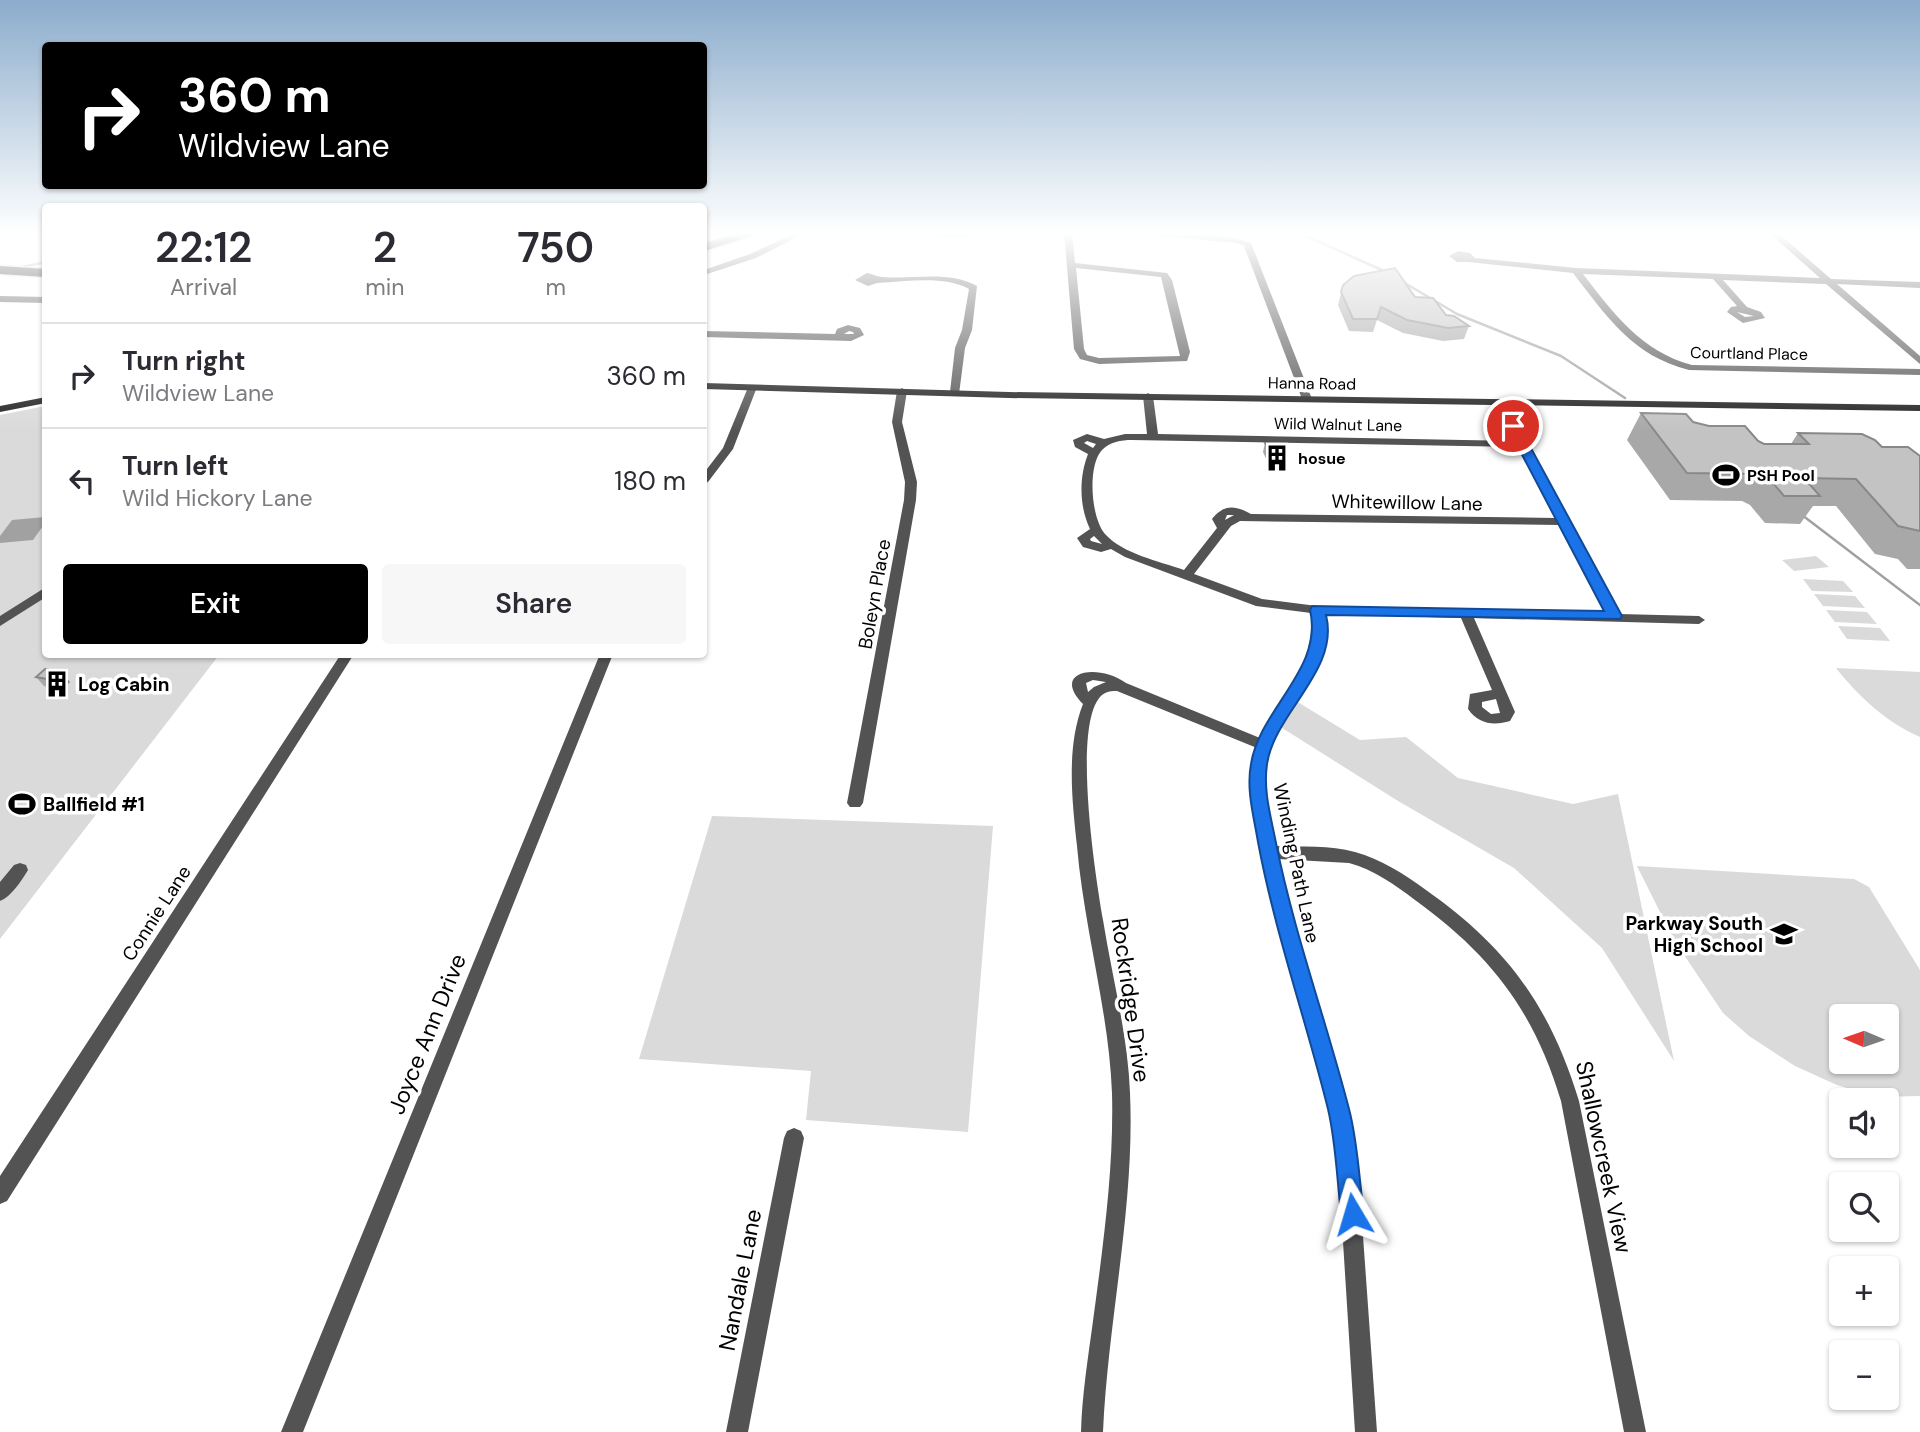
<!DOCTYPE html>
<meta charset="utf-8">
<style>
body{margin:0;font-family:"DM Sans",sans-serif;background:#f7f7f7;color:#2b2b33;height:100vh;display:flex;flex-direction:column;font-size:26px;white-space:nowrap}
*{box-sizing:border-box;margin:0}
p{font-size:23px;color:#7c7c81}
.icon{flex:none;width:38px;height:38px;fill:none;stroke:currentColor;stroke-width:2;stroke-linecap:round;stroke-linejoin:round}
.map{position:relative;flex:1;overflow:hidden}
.panel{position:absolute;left:42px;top:203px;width:665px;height:455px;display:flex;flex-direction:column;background:#fff;border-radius:7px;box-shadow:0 2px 5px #0004}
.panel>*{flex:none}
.hud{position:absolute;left:42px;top:42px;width:665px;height:147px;border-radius:7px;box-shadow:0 2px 5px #0004;background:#000;color:#fff;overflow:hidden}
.needle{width:46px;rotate:272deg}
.controls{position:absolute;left:1829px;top:1004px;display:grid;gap:14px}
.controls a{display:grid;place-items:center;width:70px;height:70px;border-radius:7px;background:#fff;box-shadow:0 2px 5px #0004;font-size:35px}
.pin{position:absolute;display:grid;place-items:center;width:60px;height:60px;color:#fff;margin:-30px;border:4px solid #fff;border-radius:50%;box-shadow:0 2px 7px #0007}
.me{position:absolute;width:77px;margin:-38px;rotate:353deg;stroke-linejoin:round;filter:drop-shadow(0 0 5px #0008)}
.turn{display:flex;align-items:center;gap:24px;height:147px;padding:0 21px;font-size:32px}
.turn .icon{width:91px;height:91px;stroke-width:2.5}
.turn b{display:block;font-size:49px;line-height:60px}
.eta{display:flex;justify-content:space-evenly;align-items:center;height:119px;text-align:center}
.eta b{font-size:42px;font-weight:600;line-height:49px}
.button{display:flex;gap:14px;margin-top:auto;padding:14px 21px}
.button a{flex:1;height:80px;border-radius:7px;background:#000;color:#fff;font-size:28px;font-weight:600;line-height:80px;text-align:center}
.button a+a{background:#f7f7f7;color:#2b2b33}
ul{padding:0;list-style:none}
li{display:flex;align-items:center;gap:21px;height:105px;padding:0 21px;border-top:2px solid #e1e1e2}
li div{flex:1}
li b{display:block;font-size:26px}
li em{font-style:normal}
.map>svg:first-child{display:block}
.green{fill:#dadada;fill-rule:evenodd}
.water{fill:#a1a1a1}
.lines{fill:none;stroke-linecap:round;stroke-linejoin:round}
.stream{stroke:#a1a1a1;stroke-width:2.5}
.highway-casing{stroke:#dbdbdb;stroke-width:3}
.street{fill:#535353;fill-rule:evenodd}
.secondary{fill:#202020;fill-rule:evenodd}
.highway{fill:#000;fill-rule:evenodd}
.wall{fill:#a8a8a8}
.shaded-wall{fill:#888}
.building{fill:#c3c3c3;stroke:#888;stroke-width:2}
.route{fill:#1a73e8;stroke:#114b97;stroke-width:2}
.labels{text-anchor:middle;stroke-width:7;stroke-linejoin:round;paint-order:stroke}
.far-street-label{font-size:16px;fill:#000;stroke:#fff}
.far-poi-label{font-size:16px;font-weight:bold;fill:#000;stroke:#fff;text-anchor:start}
.street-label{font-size:19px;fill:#000;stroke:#fff}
.poi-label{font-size:19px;font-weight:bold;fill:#000;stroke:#fff;text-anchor:start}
.near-street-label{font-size:23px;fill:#000;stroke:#fff}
</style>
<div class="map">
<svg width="1920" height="1432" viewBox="0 0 1920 1432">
<rect width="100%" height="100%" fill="#fff"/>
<path class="green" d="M45 406 46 654 219 655 0 939V415Z
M1816 556 1829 567 1794 571 1782 560Z
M1803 579 1843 581 1853 592 1812 591Z
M1814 594 1855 596 1865 608 1823 606Z
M1826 610 1867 612 1877 624 1835 622Z
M1838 626 1880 628 1890 641 1847 639Z
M1836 668 1920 672V737C1886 722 1859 697 1836 668Z
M1296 701 1360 740 1406 737 1458 778 1573 804 1618 794 1674 1061 1602 948 1514 868 1398 801 1279 726Z
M712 816 993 826 968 1132 806 1120 811 1071 639 1059Z
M1637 866 1854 879 1869 887 1920 970V1096L1877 1097 1837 1085 1795 1066 1749 1036 1723 1013 1674 940ZM1841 1017H1886V1062H1841Z"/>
<path class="water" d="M45 517V523L33 540 0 543V536L12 520Z"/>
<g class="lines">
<path class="stream" d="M1297 232 1384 271
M13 269 46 262
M1403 282 1457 314 1561 356 1625 398
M1802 515 1920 605"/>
<g class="highway-casing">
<path id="highway" d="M745 232H765L704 251V243Z
M0 266 46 269V277L0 274Z"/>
</g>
<path class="street" d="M797 232H807L756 258 704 275V270L750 254Z
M878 232H988L963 237 882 234Z
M1064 232H1072L1075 263 1167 273 1172 280 1190 352 1187 361 1099 364 1080 359 1074 349ZM1076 268 1161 277 1180 356 1099 358 1087 355 1084 349Z
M1135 232C1168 232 1221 231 1251 243L1312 399 1311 401 1302 399 1244 246 1237 243 1139 234Z
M1768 232H1777L1831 279 1920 282V288L1837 284 1920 356V364L1826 284 1723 280 1747 307 1761 312 1765 318 1743 323 1727 312 1731 307 1737 306 1713 279 1583 274C1613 313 1642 352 1692 365L1920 369V375L1689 370C1633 356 1607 317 1573 273L1468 262H1457L1449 256 1458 251 1470 253 1475 258 1576 268 1820 278ZM1737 312 1754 316 1745 317Z
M1860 232H1883L1873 236Z
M1911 232H1920V234H1912Z
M867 273C873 274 878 277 883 277 915 280 947 270 977 286L972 330 965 348 959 394 950 392 955 348 962 330 969 289C943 275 906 282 877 283L868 286 855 280Z
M0 296 46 297V303L0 302Z
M848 325 860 328 864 335 851 341 704 337V331L835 334 837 329ZM849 331 853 332 854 334H844Z
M749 385 757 387 733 449 708 482 704 483V473L723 448Z
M902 388 907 391 902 422 917 482 916 500 863 803 860 807H850L847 803 904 500 905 482 892 422 897 391Z
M1148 393 1153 396 1158 434 1515 441 1495 402 1504 400 1619 614 1699 616 1705 620 1699 624 1474 618 1515 712 1510 721C1494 726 1478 724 1468 709L1470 694 1492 690 1461 618 1324 614C1330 680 1275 707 1266 765 1263 792 1270 819 1276 846 1302 847 1330 845 1355 852 1381 859 1404 874 1426 890 1507 947 1550 1006 1579 1101L1646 1432H1624L1561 1101C1534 1011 1491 955 1415 900 1395 885 1373 869 1349 863L1278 859 1296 930 1349 1115 1360 1194 1377 1432H1355L1340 1194 1331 1115 1279 930 1261 852 1251 790 1252 764 1257 748 1117 691C1112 691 1107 691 1102 695 1071 722 1096 880 1103 920 1112 977 1128 1035 1130 1093 1135 1207 1108 1319 1103 1432H1081C1082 1395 1088 1358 1093 1321 1103 1246 1114 1169 1112 1093 1109 1012 1084 928 1077 846 1072 800 1066 747 1083 704 1050 670 1099 663 1126 683L1260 738C1284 694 1315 666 1311 613L1256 606 1125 557 1111 549 1101 552 1083 547 1077 538 1090 529C1079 506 1079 477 1088 454L1075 447 1073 440 1087 434 1104 439 1125 434H1147L1143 396ZM1132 440 1519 447 1556 518 1251 514C1235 505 1224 504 1212 519L1217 528 1184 570C1159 561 1123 554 1105 534 1091 518 1087 466 1102 450 1110 442 1121 440 1132 440ZM1087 441 1096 444 1093 448 1084 443ZM1227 515H1234L1225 520ZM1240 521 1560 525 1606 613 1317 606 1262 599 1194 574 1231 526ZM1094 536 1102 544 1091 541 1090 539ZM1093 680 1106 682 1094 687 1088 692 1086 683ZM1496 699 1500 713 1491 714 1482 707V702Z
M46 587V597L0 626V616Z
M341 654H354L7 1201 0 1204V1176Z
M600 654H613L303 1432H281Z
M20 863 26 865 28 870C22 880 11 897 0 901V882L14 865Z
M794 1128 801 1131 804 1138 748 1432H726L784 1138 787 1131Z"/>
<path class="secondary" d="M704 383 1009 392 1920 405V411L1009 398 704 389Z
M46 397V403L0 412V406Z"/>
<use href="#highway" class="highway"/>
</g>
<path class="wall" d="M1343 285 1415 297 1446 315 1469 326 1464 339 1443 341 1403 333 1377 320 1373 332 1349 331 1338 305Z
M1641 413 1693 422 1764 444H1791L1798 433 1882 447 1920 456V569H1907L1898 559 1875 554 1836 506H1813L1800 524 1765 523 1750 505 1742 501 1670 500 1627 440Z
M1265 443 1284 454 1282 463H1268L1263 452Z
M36 677 70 682 61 690 44 686Z"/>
<path class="shaded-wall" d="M62 673 70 682 61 690 53 680Z"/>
<path class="building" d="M1395 268 1415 297 1433 298 1446 315 1454 316 1469 326 1448 328 1407 320 1381 307 1377 319H1353L1341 292 1343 285 1354 276Z
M1641 413 1686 414 1693 422 1709 426H1745L1758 441 1764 444H1809L1798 433 1862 434 1875 440 1882 447H1908L1920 456V531L1898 526 1856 479 1804 478 1820 496H1784L1768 477 1760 474 1687 473Z
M1265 443H1279L1284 454H1271Z
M45 669 62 673 53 680 36 677Z"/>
<linearGradient id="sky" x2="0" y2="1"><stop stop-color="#8baccc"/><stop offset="0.54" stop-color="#fff"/><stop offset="1" stop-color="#fff" stop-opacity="0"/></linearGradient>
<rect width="1920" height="432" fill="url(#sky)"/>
<path class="route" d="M1509 423 1519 426 1622 616 1620 619 1326 615C1340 670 1275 712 1267 764 1263 791 1271 817 1276 843 1294 933 1326 1020 1349 1109 1358 1143 1359 1180 1364 1214L1361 1222 1353 1226 1344 1222 1341 1214C1337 1180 1336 1143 1328 1109 1306 1020 1275 933 1258 842 1254 817 1246 790 1251 764 1260 708 1324 669 1310 610L1312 606 1604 611 1507 426Z"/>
<defs>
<g id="building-bare" transform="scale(2.1)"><path d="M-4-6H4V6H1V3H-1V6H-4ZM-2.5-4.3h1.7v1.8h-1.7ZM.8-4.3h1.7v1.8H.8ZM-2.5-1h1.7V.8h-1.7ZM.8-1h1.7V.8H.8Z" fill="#000" stroke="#fff" stroke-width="2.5" paint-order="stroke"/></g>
<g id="stadium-bare" transform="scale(2.1)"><path d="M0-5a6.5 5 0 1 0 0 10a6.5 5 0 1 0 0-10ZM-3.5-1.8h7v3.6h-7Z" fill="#000" stroke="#fff" stroke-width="2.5" paint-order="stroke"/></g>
<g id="school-bare" transform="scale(2.1)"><path d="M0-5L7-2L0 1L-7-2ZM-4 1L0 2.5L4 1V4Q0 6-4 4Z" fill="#000" stroke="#fff" stroke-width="2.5" paint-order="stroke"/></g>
</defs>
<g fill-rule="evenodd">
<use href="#building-bare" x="1277" y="458"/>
<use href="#stadium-bare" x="1726" y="475"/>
<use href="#building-bare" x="57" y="684"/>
<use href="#stadium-bare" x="22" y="804"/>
<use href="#school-bare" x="1784" y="934"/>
</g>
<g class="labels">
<g class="far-street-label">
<text transform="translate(1749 353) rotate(1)" y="6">Courtland Place</text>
<text transform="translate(1312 383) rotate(1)" y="6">Hanna Road</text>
<text transform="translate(1338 424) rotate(1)" y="6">Wild Walnut Lane</text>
</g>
<g class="far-poi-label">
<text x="1298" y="464">hosue</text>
<text x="1747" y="481">PSH Pool</text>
</g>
<g class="street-label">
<text transform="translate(1407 502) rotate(1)" y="7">Whitewillow Lane</text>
<text transform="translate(874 594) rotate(-80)" y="7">Boleyn Place</text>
<text transform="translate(1297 863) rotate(78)" y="7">Winding Path Lane</text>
<text transform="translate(156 913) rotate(-57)" y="7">Connie Lane</text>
</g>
<g class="poi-label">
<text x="78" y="691">Log Cabin</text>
<text x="43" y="811">Ballfield #1</text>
<text x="1763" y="930" text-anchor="end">Parkway South<tspan x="1763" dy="22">High School</tspan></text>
</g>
<g class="near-street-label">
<text transform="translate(1131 1000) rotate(82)" y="8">Rockridge Drive</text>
<text transform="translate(427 1034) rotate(-68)" y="8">Joyce Ann Drive</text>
<text transform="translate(1604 1157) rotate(78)" y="8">Shallowcreek View</text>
<text transform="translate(740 1280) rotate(-79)" y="8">Nandale Lane</text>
</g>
</g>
</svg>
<div class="controls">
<a><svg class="needle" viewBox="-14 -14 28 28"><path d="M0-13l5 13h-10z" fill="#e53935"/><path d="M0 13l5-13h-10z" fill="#7c7c81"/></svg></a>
<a><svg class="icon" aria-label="sound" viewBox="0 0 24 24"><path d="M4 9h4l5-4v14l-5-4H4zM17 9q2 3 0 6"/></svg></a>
<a><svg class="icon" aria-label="search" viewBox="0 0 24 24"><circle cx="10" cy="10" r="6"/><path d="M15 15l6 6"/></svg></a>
<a>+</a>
<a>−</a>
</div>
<div class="pin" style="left:1513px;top:426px;background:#d93025"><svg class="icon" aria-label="arrive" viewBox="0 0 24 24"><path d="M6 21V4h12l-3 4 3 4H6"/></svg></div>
<svg class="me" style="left:1353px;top:1214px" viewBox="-20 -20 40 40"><path d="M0-17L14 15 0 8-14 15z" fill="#1a73e8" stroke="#fff" stroke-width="4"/></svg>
<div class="hud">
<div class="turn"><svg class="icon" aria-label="right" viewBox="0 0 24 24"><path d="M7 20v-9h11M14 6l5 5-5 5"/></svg><div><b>360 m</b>Wildview Lane</div></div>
</div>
<section class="panel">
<div class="eta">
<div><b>22:12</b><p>Arrival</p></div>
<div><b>2</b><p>min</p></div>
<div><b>750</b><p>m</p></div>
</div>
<ul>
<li><svg class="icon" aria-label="right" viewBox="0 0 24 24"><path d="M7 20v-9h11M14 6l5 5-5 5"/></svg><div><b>Turn right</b><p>Wildview Lane</p></div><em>360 m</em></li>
<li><svg class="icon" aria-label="left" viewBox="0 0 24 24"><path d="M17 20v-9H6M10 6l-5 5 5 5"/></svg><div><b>Turn left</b><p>Wild Hickory Lane</p></div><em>180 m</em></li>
</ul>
<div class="button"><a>Exit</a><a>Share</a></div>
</section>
</div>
